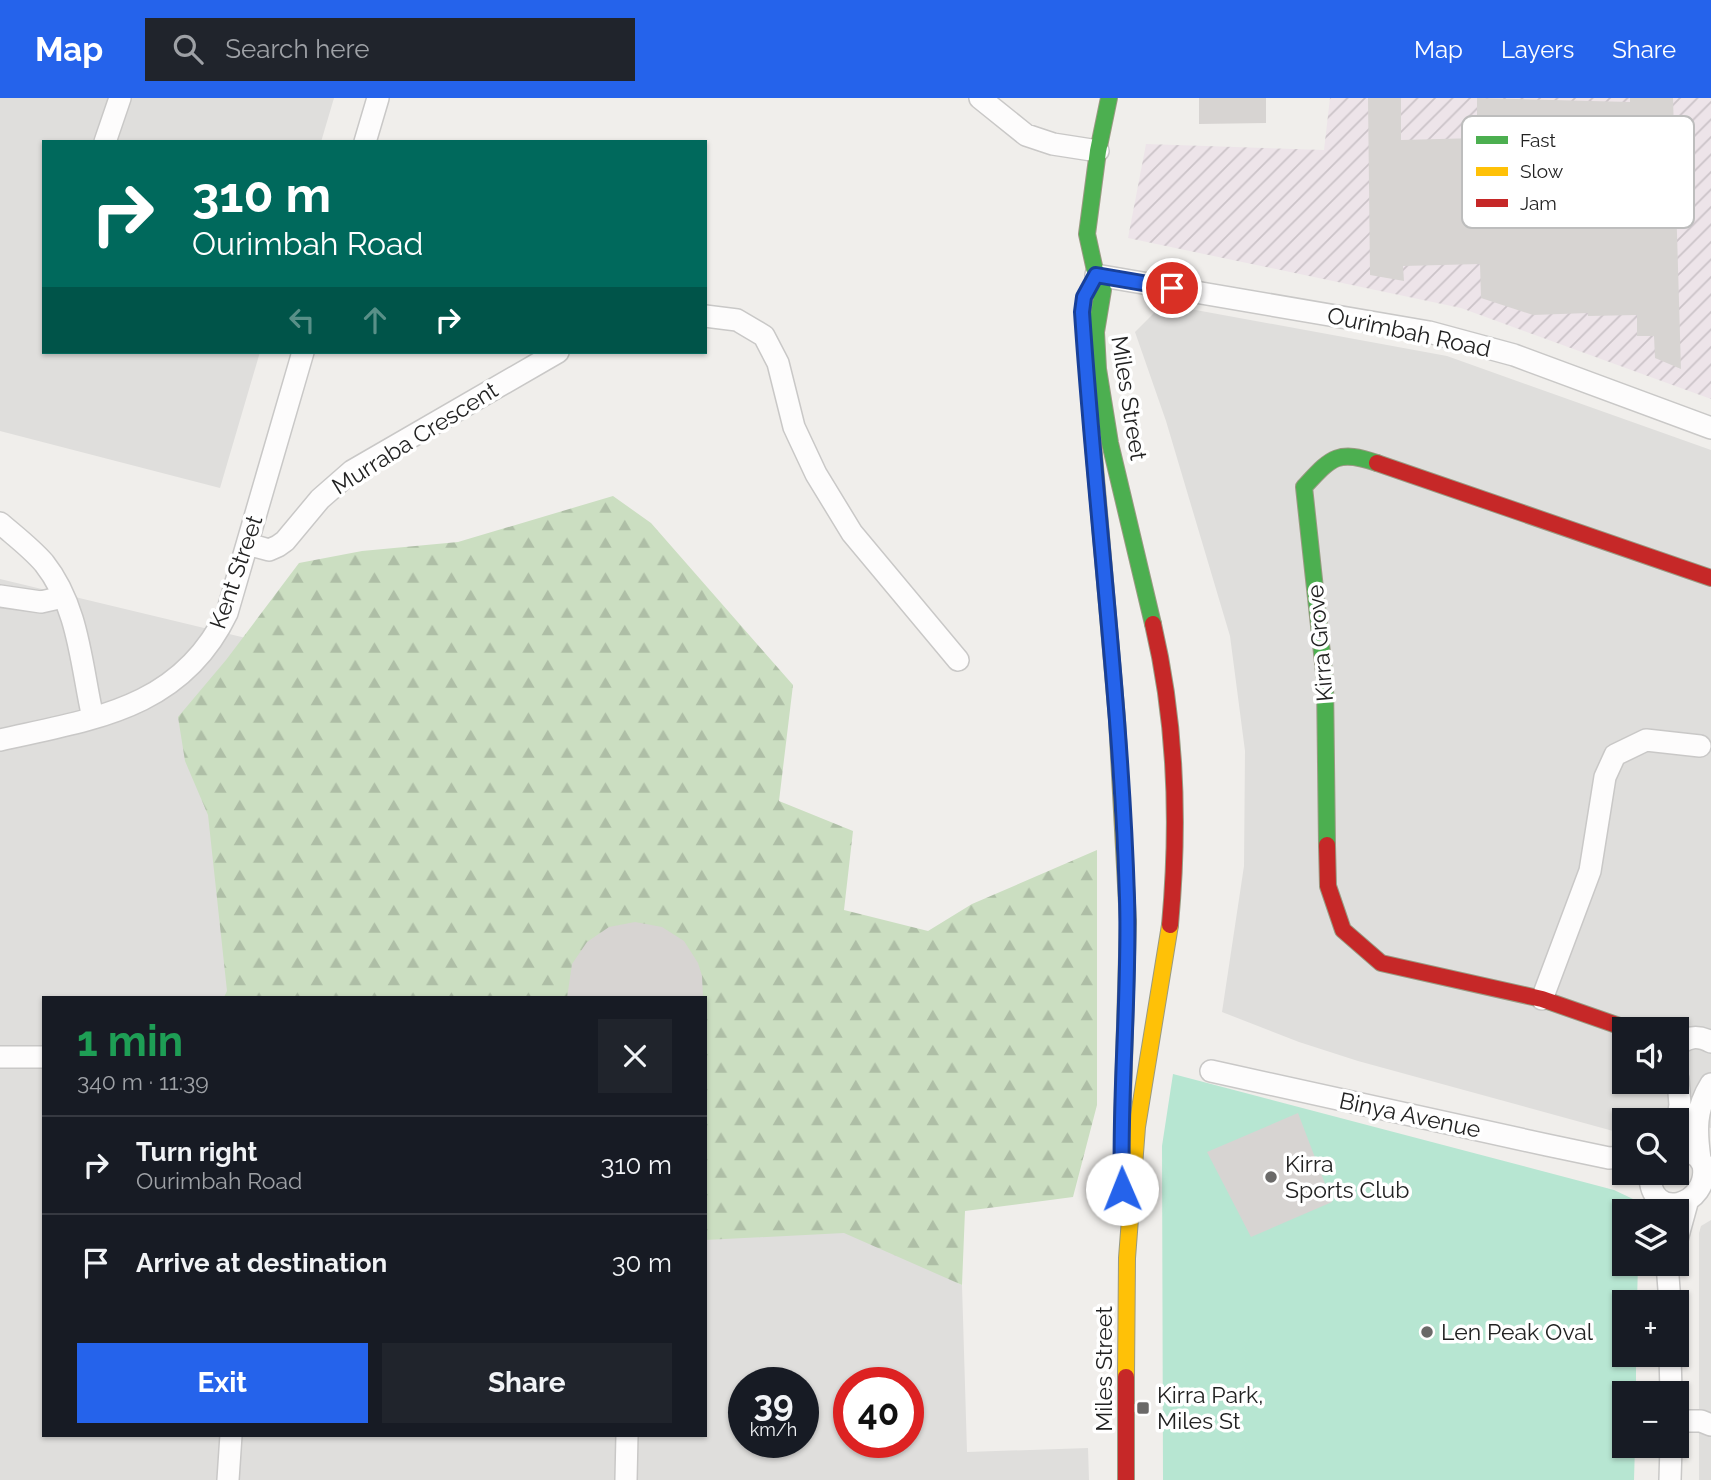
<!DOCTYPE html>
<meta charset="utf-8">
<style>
body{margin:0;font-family:Raleway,sans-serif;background:#20242c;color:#f1f3f6;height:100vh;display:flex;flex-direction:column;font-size:26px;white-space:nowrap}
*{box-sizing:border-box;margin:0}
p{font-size:23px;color:#9ea1a6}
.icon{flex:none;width:38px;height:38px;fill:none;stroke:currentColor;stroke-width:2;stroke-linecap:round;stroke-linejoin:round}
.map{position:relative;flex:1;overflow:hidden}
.side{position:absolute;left:42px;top:898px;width:665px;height:441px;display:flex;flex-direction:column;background:#171b24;border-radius:0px;box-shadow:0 2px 5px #0004}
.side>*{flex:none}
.guide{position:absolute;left:42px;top:42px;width:665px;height:214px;border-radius:0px;box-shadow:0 2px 5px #0004;background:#00695c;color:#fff;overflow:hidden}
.buttons{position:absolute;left:1612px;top:919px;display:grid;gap:14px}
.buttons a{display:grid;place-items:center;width:77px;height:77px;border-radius:0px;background:#171b24;box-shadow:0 2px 5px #0004;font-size:35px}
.speed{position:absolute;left:728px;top:1269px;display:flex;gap:14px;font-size:35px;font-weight:700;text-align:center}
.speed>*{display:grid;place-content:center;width:91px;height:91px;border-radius:50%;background:#171b24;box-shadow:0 2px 5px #0004;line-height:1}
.speed small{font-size:18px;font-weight:400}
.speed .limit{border:10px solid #d22;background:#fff;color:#111}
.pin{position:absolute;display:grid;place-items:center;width:60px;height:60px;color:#fff;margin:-30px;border:4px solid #fff;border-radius:50%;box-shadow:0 2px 7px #0007}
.me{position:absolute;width:77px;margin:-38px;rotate:359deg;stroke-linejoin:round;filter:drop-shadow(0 0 5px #0008)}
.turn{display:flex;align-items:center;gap:24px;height:147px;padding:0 35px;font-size:32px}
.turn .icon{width:91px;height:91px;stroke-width:2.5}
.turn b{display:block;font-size:49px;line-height:60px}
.lanes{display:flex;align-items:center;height:66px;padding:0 35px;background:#0003;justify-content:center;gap:35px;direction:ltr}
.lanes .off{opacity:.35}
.round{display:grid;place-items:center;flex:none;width:74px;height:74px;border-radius:0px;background:#20242c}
.summary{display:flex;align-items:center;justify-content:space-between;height:119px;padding:0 35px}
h1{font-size:42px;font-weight:700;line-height:52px;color:#1e9e55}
.cta{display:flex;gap:14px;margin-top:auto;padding:14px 35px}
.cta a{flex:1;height:80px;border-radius:0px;background:#2563eb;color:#fff;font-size:28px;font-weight:700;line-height:80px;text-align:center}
.cta a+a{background:#20242c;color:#f1f3f6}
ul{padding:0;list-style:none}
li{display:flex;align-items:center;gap:21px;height:98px;padding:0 35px;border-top:2px solid #363941}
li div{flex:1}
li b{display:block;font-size:26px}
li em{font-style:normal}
header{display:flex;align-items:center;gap:42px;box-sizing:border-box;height:98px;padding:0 35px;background:#2563eb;color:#fff}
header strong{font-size:33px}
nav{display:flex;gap:38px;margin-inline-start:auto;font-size:24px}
.search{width:490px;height:63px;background:#20242c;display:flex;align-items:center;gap:18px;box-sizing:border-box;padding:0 24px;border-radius:0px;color:#9ea1a6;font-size:26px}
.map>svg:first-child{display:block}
.residential{fill:#dfdedc;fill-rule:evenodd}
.industrial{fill:url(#industrial-furrows)}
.forest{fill:url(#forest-firs)}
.pitch{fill:#b7e6d2}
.building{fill:#d7d4d2}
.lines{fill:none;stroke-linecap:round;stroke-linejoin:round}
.street-casing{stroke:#c9c8c7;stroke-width:24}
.fast-casing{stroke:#999a82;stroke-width:18}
.slow-casing{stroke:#999a82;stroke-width:18}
.jam-casing{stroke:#999a82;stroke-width:18}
.street{stroke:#fdfcfc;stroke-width:21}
.fast{stroke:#4caf50;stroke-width:16}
.slow{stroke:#ffc107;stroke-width:16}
.jam{stroke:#c62828;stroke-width:16}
.route-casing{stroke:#184099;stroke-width:18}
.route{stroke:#2563eb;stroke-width:12}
.poi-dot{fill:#6a6968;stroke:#fff;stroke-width:2.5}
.labels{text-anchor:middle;stroke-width:7;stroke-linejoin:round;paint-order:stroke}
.street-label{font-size:23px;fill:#222;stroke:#fff}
.poi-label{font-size:23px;fill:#222;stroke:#fff;text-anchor:start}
.key{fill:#fff;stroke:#bdbdbd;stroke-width:2}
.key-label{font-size:19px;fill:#222}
</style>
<header>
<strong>Map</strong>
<div class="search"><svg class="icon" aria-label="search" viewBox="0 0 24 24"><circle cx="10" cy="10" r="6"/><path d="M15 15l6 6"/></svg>Search here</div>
<nav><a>Map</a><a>Layers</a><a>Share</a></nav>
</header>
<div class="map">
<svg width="1711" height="1382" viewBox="0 0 1711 1382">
<defs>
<pattern id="industrial-furrows" width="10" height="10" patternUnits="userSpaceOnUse" patternTransform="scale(1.75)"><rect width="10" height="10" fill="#ede4e9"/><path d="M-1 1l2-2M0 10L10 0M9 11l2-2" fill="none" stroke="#cbc3c8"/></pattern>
<pattern id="forest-firs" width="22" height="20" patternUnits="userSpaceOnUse" patternTransform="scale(1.75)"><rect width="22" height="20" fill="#cbdec1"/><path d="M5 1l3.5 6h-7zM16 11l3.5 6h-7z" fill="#aebea6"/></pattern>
</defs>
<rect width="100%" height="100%" fill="#f0eeeb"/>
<path class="residential" d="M0 0H334L321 44H44V254H260L220 390 0 333Z
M1163 206 1447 258 1711 352V1030L1651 1016 1649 1022H1624V1036L1358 963 1299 944 1222 914 1244 768 1245 653 1230 538 1166 323 1135 234ZM1624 931H1676V984H1624Z
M0 481 250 541 232 899 44 900V1337H705V1063L962 1187 967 1354 1088 1350 1089 1382H0ZM744 1284H803V1344H744ZM849 1284H908V1344H849Z
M1711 1122V1382H1699V1135L1701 1128Z"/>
<path class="industrial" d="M1330 0H1711V301L1461 210 1128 140 1146 46 1324 52Z"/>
<path class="forest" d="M613 398 651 425 793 587 779 703 853 733 844 812 928 833 972 806 1097 752V1007L1073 1099 965 1113 962 1187 844 1135 705 1142V900L224 899 227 893 208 717 185 663 178 619 226 562 299 465 362 453 458 444Z"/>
<path class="pitch" d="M1173 976 1614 1092 1633 1101 1636 1113H1624V1166H1638L1637 1204H1624V1256L1636 1257V1295H1624V1348H1635L1634 1382H1163L1162 1048Z"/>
<path class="building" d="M1199 0H1266V25L1199 26Z
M1368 0H1401V42L1477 40V0L1630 4V0H1673L1681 271 1655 260 1654 238H1637V217L1588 218V215L1533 217 1481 200 1480 166 1403 168 1404 183 1370 177Z
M635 824 662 829 684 843 698 865 702 878 703 900H567L572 866 587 844 609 829Z
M1298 1015 1332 1104 1251 1139 1207 1054Z"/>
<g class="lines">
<g class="street-casing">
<path id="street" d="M980 0 1026 37 1053 46 1098 53
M105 44 120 0
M365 44 378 0
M1096 177 1429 234 1514 257 1711 330
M705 218 737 222 764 238 778 265 794 329 816 376 852 435 958 562
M0 425C15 438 31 450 44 465 79 509 81 567 93 620
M248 446 269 452 278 448 285 443 320 401 352 373 558 254
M0 498 41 504 63 499
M0 642C93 621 181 611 227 515L303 254
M1542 901 1590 773 1605 679 1615 657 1646 642 1700 648
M1676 949C1687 938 1698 937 1711 944
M0 959H44
M1211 973 1547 1047 1609 1060 1624 1059
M1676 1031 1680 1007 1678 981
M1700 1061C1696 1033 1695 1011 1711 986
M1650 1074C1648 1127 1711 1107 1703 1067 1698 1055 1688 1051 1676 1051
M1676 1145 1687 1105
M1667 1166 1670 1204
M1670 1256 1671 1295
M1676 1323H1701L1711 1327
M228 1382 231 1337
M626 1382 627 1337
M1670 1382 1671 1348"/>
</g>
<g class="fast-casing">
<path id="fast" d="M1109 0 1098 53 1087 136 1096 177 1103 192 1096 234 1098 271 1110 345 1153 526
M1327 747 1325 583 1304 389C1331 360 1337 351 1377 365"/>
</g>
<g class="slow-casing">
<path id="slow" d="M1091 323 1117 621 1128 824
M1126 1279 1127 1160 1137 1029 1170 827"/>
</g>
<g class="jam-casing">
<path id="jam" d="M1377 365 1711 480
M1153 526C1176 623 1179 729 1170 827
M1327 747 1328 788 1343 832 1381 865 1542 901 1628 931
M1122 1034 1128 824
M1126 1382V1279"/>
</g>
<use href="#street" class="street"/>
<use href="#fast" class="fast"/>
<use href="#slow" class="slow"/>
<use href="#jam" class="jam"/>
</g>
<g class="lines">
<g class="route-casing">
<path id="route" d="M1122 1091C1119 994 1130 897 1127 800 1121 604 1095 409 1082 214L1084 199 1096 177 1172 190"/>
</g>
<use href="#route" class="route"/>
</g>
<g class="poi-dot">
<circle cx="1271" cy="1079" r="7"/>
<circle cx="1427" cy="1234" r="7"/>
<rect x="1136" y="1303" width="14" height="14" rx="3.5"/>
</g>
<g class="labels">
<g class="street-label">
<text transform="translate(1409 234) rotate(12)" y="8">Ourimbah Road</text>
<text transform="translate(1129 300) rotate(81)" y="8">Miles Street</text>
<text transform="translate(415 340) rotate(-32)" y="8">Murraba Crescent</text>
<text transform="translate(236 474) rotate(-71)" y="8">Kent Street</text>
<text transform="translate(1320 545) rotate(-95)" y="8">Kirra Grove</text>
<text transform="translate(1410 1017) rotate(12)" y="8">Binya Avenue</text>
<text transform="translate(1104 1271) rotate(-90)" y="8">Miles Street</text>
</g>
<g class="poi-label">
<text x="1285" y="1074">Kirra<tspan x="1285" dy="26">Sports Club</tspan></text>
<text x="1441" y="1242">Len Peak Oval</text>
<text x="1157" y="1305">Kirra Park,<tspan x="1157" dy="26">Miles St</tspan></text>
</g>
</g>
<rect x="1462" y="18" width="232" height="112" rx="10" class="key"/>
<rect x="1476" y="38" width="32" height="8" fill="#4caf50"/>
<rect x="1476" y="69" width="32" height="9" fill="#ffc107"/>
<rect x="1476" y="101" width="32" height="8" fill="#c62828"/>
<g class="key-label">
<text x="1520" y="49">Fast</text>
<text x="1520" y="80">Slow</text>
<text x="1520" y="112">Jam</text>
</g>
</svg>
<div class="buttons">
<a><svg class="icon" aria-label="sound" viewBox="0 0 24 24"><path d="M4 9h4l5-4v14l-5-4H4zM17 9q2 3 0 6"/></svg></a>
<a><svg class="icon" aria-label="search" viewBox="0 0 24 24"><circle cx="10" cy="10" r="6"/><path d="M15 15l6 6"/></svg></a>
<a><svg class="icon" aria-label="layers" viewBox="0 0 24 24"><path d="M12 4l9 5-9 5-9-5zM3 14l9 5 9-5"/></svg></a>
<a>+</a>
<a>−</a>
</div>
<div class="speed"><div>39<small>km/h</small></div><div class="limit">40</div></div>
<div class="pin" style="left:1172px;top:190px;background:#d93025"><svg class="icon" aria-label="arrive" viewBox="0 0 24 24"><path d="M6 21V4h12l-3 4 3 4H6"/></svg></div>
<svg class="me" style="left:1122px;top:1091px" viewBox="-20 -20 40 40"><circle r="19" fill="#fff"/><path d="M0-13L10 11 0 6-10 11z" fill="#2563eb"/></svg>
<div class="guide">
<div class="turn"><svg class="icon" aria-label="right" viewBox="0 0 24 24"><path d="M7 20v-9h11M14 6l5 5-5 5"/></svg><div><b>310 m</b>Ourimbah Road</div></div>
<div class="lanes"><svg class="icon off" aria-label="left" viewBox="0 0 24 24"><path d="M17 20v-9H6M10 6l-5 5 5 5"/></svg><svg class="icon off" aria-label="ahead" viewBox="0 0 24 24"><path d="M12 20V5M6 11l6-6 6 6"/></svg><svg class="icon" aria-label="right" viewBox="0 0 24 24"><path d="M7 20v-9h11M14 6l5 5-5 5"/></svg></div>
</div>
<section class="side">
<div class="summary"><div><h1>1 min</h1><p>340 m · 11:39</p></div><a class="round"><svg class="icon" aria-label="close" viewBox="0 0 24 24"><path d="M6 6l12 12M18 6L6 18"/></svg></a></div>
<ul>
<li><svg class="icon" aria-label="right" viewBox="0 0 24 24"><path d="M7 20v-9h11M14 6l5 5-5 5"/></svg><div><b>Turn right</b><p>Ourimbah Road</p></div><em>310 m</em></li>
<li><svg class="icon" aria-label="arrive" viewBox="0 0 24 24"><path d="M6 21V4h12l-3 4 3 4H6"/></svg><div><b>Arrive at destination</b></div><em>30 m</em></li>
</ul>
<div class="cta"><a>Exit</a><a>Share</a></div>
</section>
</div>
